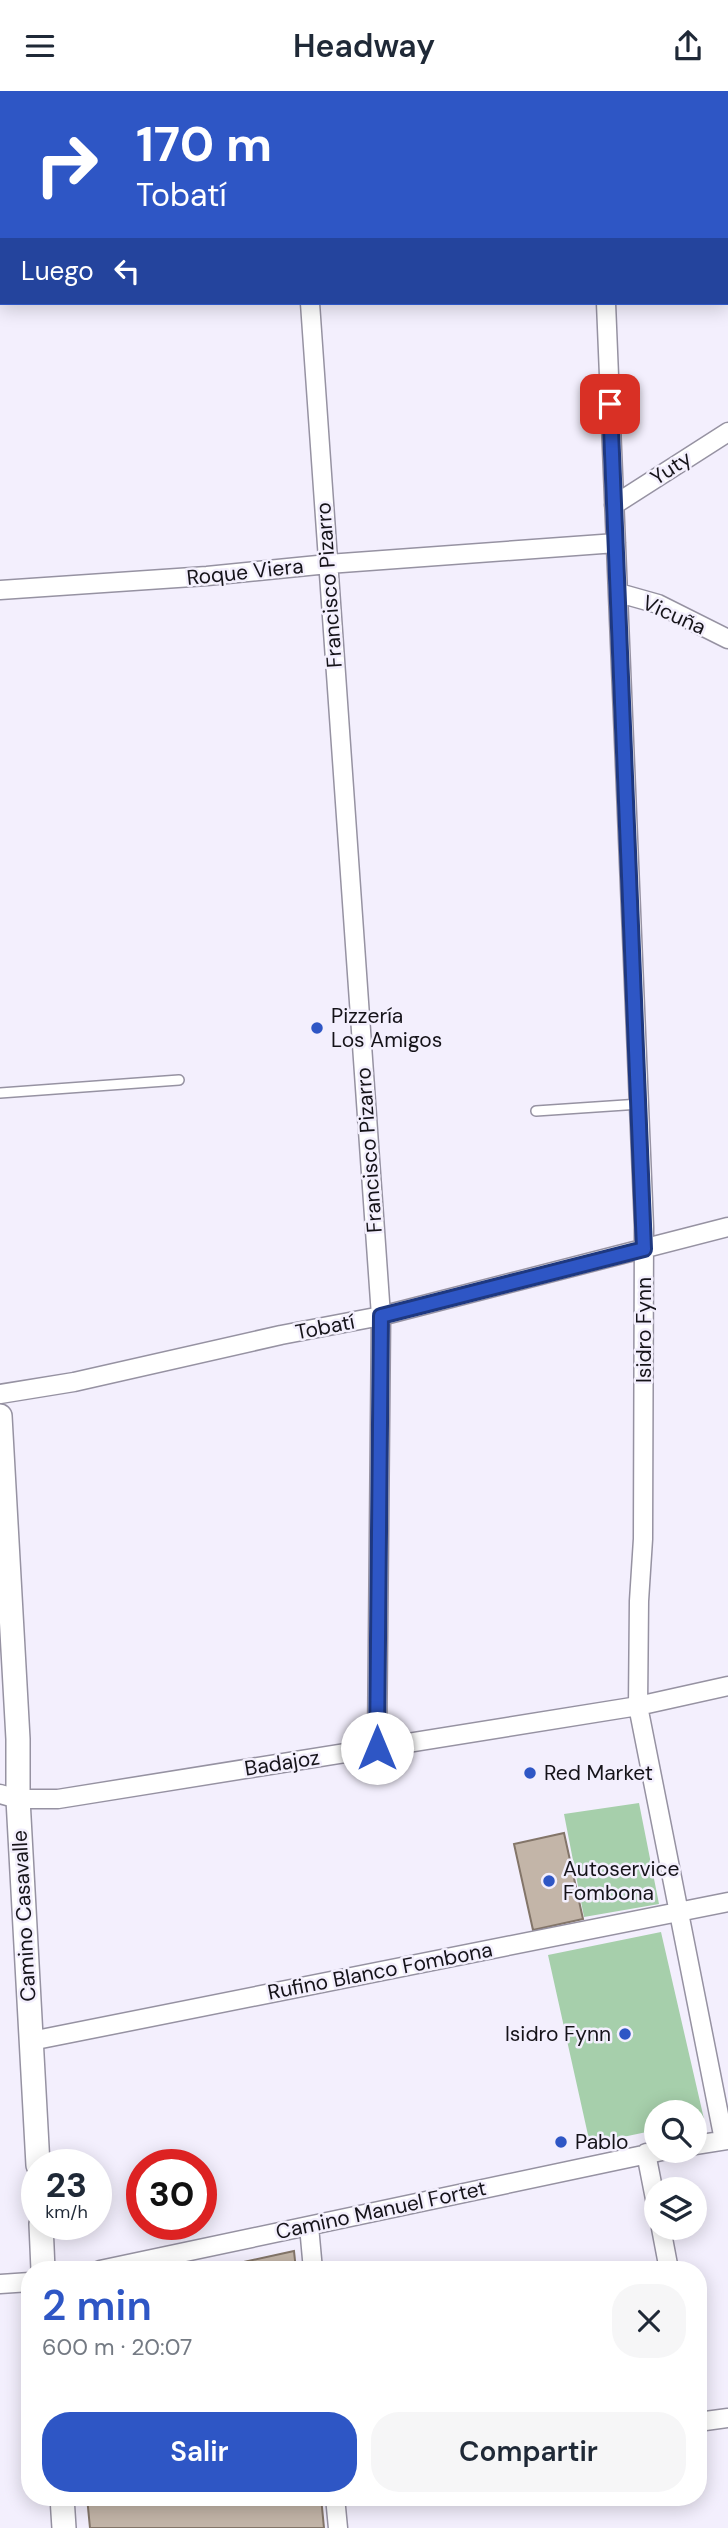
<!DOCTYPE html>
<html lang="es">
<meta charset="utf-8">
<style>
body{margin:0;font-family:"DM Sans",sans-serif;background:#f6f6f7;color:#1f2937;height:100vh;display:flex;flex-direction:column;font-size:26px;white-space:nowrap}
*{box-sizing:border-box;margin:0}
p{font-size:23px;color:#747a83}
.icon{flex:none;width:38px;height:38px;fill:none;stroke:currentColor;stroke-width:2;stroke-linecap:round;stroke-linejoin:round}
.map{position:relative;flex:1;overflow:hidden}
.details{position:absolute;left:21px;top:2170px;width:686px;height:245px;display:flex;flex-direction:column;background:#fff;border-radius:28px;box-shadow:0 4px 18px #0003}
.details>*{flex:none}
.banner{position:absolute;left:0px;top:0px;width:728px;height:214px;box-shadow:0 4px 18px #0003;background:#2e56c5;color:#fff;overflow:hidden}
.controls{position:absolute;left:644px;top:2009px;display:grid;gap:14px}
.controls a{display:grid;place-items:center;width:63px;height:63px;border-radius:50%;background:#fff;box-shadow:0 4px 18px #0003;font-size:35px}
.speed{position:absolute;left:21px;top:2058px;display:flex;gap:14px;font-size:35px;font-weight:700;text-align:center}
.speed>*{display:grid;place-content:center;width:91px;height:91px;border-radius:50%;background:#fff;box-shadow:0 4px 18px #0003;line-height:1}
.speed small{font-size:18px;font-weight:400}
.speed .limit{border:10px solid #d22;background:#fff;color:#111}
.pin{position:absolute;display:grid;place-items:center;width:60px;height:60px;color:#fff;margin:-30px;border-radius:14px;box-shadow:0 4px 10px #0006}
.me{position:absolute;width:77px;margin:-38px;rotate:0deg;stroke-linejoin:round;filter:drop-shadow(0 0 5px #0008)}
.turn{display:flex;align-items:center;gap:24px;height:147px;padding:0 21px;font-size:32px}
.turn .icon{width:91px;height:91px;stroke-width:2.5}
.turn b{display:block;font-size:49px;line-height:60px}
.then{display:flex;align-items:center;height:66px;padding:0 21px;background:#0003;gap:14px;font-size:26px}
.round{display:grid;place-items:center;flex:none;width:74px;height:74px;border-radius:28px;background:#f6f6f7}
.overview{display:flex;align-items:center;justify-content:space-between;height:119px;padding:0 21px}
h1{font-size:42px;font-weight:600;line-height:52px;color:#2e56c5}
.action{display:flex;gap:14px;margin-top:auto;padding:14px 21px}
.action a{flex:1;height:80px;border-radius:28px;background:#2e56c5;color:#fff;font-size:28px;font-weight:600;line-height:80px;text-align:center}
.action a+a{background:#f6f6f7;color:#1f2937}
header{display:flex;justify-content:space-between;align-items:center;height:91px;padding:0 21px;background:#fff;font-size:32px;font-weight:600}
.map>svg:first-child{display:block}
.green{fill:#a6cfab}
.building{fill:#c3b5a8;stroke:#837569;stroke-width:2}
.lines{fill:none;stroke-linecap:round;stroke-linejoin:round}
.service-casing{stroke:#9692a2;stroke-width:12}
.minor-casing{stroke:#9692a2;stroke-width:21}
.tertiary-casing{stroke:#9692a2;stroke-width:26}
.service{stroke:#fff;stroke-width:9}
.minor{stroke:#fff;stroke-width:18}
.tertiary{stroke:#fff;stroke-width:23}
.rail-casing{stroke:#6a6770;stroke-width:8}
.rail{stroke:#f3effd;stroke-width:5;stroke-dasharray:16;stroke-linecap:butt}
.route-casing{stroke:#1e3880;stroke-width:18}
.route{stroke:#2e56c5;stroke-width:12}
.poi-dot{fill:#2e56c5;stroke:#f3effd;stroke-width:2.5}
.labels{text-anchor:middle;stroke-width:5;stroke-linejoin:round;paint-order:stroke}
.street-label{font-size:21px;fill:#151319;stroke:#f3effd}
.poi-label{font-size:21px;fill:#151319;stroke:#f3effd;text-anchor:start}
</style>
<header><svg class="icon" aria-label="menu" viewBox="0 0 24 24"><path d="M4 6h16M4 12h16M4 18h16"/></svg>Headway<svg class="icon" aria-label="share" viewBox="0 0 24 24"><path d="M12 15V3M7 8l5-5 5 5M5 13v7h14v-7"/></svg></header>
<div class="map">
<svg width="728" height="2437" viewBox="0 0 728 2437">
<rect width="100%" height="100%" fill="#f3effd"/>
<path class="green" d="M639 1712 659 1813 584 1826 564 1723Z
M661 1841 704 2028 695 2030V2021H656V2039L590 2053 548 1864Z"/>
<path class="building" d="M564 1742 583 1828 533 1839 514 1753Z
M294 2160 296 2179H207Z
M87 2406H321L324 2437H90Z"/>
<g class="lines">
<g class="service-casing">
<path id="service" d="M0 1002 179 989
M536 1020 640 1013"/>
</g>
<g class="minor-casing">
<path id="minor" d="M294 0 295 2
M598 0V2
M95 2 97 0
M0 93 2 91
M310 212 381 1225 377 1656
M606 212 644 1136 643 1448 639 1510 638 1615 724 2049
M614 414 728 341
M0 499 207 485 328 473 616 452
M619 502 658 513 728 548
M0 1303 74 1291 281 1244 381 1225 728 1136
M0 1703 18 1708H58L638 1615 728 1595
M31 1950 728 1811
M695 2054 728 2049
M646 2062 656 2113
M309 2135 313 2179
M661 2137 669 2179
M100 2179 662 2060
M0 2193 30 2191
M698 2331 728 2327
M335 2406 338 2437"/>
</g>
<g class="tertiary-casing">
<path id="tertiary" d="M0 1325 18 1648V1708L38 2074
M41 2133 43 2179
M62 2406 64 2437"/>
</g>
<use href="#service" class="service"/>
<use href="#minor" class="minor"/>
<use href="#tertiary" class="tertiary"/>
<g class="rail-casing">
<path id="rail" d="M36 2 37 0
M55 2 56 0
M0 37 2 35
M0 55 2 53"/>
</g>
<use href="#rail" class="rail"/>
</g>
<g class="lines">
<g class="route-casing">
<path id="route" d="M377 1657 381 1225 644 1158 610 313"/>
</g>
<use href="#route" class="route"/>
</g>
<g class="poi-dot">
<circle cx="317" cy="937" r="7"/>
<circle cx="530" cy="1682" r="7"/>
<circle cx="549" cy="1790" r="7"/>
<circle cx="625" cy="1943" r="7"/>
<circle cx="561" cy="2051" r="7"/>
</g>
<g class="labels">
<g class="street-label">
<text transform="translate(671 377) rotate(-33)" y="7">Yuty</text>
<text transform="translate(245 481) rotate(-6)" y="7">Roque Viera</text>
<text transform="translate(329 494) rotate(-94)" y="7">Francisco Pizarro</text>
<text transform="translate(674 524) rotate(24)" y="7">Vicuña</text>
<text transform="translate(369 1059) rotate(-94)" y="7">Francisco Pizarro</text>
<text transform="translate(325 1236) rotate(-11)" y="7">Tobatí</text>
<text transform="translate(644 1239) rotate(-90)" y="7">Isidro Fynn</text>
<text transform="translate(282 1672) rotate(-9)" y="7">Badajoz</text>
<text transform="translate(24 1825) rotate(-93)" y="7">Camino Casavalle</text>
<text transform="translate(380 1880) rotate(-11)" y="7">Rufino Blanco Fombona</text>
<text transform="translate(381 2119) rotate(-12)" y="7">Camino Manuel Fortet</text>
</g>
<g class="poi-label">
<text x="331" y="932">Pizzería<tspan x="331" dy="24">Los Amigos</tspan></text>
<text x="544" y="1689">Red Market</text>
<text x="563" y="1785">Autoservice<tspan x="563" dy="24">Fombona</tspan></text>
<text x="611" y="1950" text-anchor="end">Isidro Fynn</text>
<text x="575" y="2058">Pablo</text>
</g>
</g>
</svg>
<div class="controls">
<a><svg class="icon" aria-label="search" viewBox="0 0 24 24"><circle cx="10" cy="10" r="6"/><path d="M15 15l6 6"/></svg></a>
<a><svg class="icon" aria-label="layers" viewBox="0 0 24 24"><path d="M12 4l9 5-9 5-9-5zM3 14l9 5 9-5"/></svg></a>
</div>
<div class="speed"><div>23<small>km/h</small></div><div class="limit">30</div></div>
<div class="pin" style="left:610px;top:313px;background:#d93025"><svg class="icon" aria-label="arrive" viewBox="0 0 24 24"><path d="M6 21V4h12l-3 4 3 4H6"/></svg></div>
<svg class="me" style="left:377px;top:1657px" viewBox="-20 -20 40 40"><circle r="19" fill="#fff"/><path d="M0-13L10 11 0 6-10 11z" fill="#2e56c5"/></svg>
<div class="banner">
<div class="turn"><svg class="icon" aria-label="right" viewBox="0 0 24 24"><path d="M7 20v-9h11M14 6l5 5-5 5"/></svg><div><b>170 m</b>Tobatí</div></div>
<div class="then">Luego<svg class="icon" aria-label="left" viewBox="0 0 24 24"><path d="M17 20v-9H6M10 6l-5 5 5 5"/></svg></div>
</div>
<section class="details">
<div class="overview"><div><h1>2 min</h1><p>600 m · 20:07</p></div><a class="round"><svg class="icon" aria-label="close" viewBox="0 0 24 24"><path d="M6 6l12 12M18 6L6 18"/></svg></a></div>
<div class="action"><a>Salir</a><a>Compartir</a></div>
</section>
</div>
